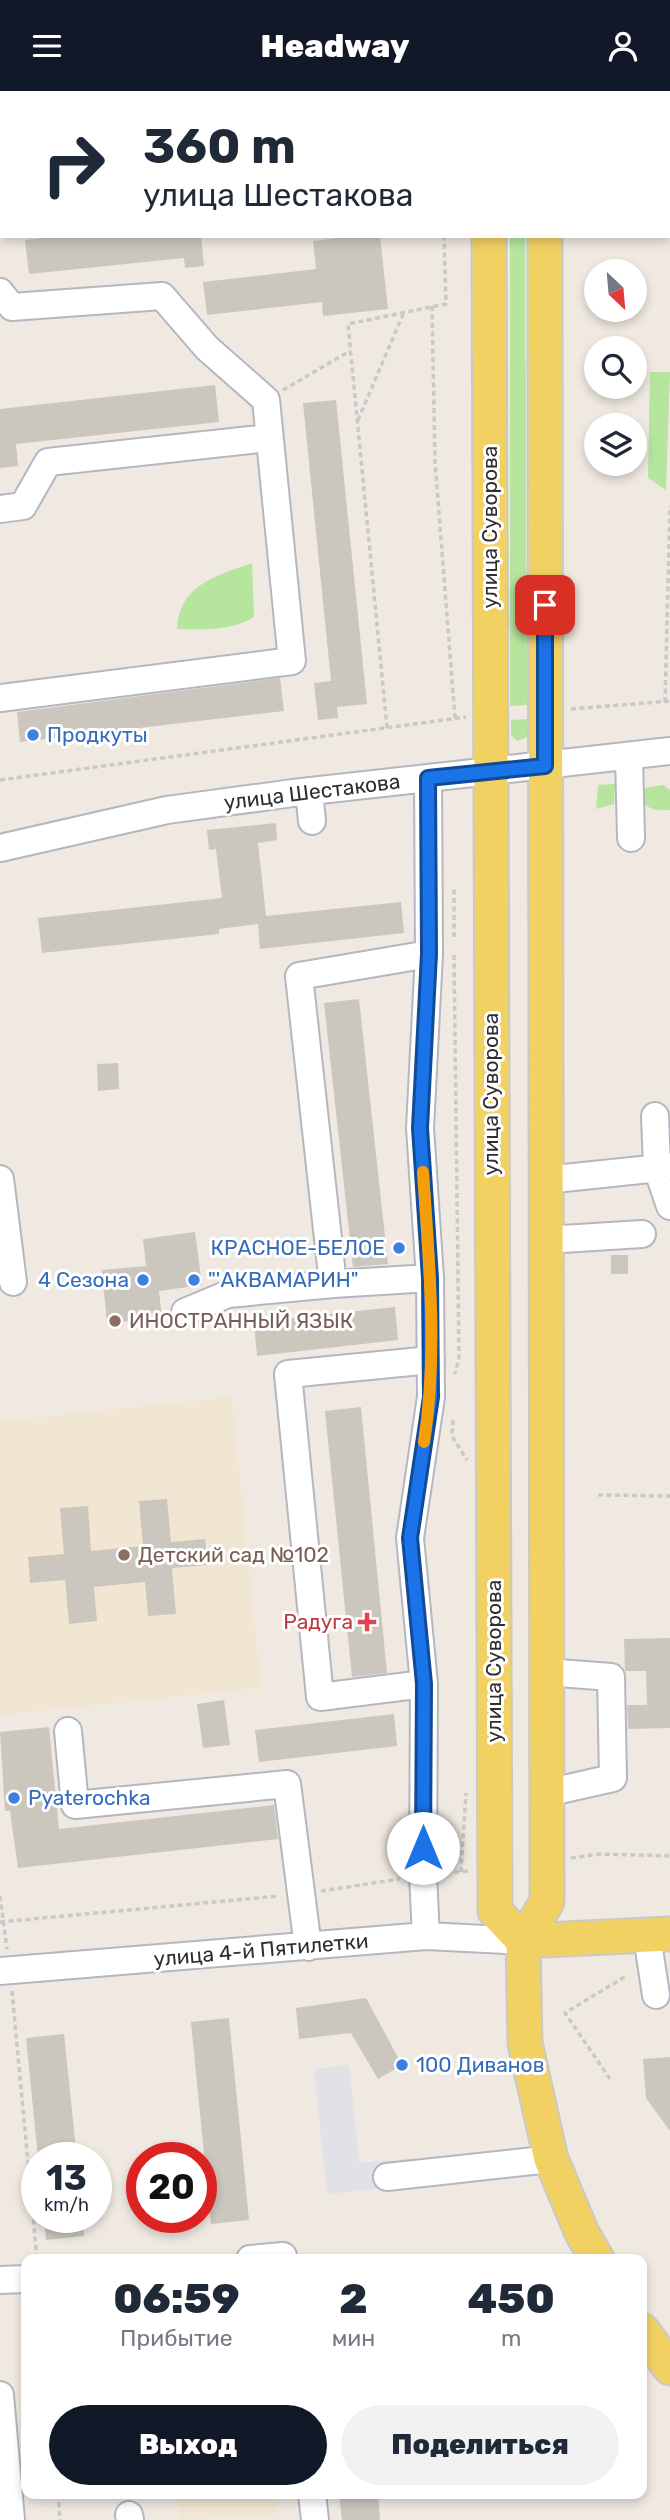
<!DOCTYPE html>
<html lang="ru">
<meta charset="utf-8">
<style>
body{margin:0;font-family:Rubik,sans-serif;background:#f2f2f3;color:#1f2937;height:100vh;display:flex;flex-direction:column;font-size:26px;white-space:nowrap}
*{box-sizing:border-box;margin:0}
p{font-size:23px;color:#747a83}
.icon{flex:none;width:38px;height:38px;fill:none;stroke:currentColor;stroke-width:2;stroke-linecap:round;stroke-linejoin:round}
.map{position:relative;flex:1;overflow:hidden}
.side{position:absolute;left:21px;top:2163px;width:626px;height:245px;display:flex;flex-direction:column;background:#fff;border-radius:14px;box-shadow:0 4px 10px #0003}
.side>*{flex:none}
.hud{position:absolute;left:0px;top:0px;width:670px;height:147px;box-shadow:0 4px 10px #0003;background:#fff;color:#1f2937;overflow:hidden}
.needle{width:46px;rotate:154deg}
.fabs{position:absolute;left:584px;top:168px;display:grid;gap:14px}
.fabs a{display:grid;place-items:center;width:63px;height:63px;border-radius:50%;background:#fff;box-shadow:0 4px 10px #0003;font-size:35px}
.speed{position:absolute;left:21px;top:2051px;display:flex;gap:14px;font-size:35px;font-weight:700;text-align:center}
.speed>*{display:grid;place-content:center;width:91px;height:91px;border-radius:50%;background:#fff;box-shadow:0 4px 10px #0003;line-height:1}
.speed small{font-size:18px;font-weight:400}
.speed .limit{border:10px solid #d22;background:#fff;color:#111}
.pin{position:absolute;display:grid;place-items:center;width:60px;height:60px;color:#fff;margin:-30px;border-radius:14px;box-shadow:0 4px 10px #0006}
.me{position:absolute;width:77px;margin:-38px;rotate:0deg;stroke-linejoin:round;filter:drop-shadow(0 0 5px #0008)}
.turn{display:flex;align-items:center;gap:24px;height:147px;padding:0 28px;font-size:32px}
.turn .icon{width:91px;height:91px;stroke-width:2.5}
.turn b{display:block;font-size:49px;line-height:60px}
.eta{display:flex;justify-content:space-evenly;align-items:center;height:119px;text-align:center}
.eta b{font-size:42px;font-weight:800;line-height:49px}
.button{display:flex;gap:14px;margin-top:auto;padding:14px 28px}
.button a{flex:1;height:80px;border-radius:42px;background:#111827;color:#fff;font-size:28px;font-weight:800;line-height:80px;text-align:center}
.button a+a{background:#f2f2f3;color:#1f2937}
header{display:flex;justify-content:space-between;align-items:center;height:91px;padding:0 28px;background:#111827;color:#fff;font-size:32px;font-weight:800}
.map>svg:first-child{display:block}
.industrial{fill:#e3e1e8}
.education{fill:#f0e6d1}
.green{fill:#b6e59e}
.building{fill:#cbc7bf}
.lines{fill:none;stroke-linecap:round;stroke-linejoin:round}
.minor-casing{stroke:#b4b7c1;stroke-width:30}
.major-casing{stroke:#c9c9c9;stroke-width:37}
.path{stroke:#c9c9c9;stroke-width:3.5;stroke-dasharray:5 3.5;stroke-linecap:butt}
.minor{stroke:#fff;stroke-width:26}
.major{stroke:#f2d163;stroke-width:33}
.route-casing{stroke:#114b97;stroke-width:18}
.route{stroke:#1a73e8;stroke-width:12}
.slow{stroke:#f59e0b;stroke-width:12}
.shop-dot{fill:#3f7fe0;stroke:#fff;stroke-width:2.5}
.education-dot{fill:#8d6e63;stroke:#fff;stroke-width:2.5}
.health-dot{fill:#e0444e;stroke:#fff;stroke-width:2.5}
.labels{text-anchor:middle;stroke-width:6;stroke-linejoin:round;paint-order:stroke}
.street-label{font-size:21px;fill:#2e2e2e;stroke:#fff}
.shop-label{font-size:21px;fill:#366cbe;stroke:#fff;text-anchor:start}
.education-label{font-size:21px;fill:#785e54;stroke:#fff;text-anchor:start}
.health-label{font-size:21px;fill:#be3a42;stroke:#fff;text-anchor:end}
</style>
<header><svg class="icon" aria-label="menu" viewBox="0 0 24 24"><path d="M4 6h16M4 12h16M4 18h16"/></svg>Headway<svg class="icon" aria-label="person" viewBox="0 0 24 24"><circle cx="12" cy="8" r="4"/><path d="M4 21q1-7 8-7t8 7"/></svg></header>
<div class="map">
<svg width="670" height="2429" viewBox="0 0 670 2429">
<rect width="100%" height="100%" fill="#efe9e1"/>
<path class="industrial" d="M349 1974 359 2072 411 2067 413 2094 327 2103 314 1978Z"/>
<path class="education" d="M232 1306 261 1597 0 1624V1330Z
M176 2403H276L278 2423 179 2429Z"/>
<path class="green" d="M510 145H525L527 614 510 615Z
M650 281H670L666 399 648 387Z
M252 472 254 526C232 540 202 539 177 538 180 493 216 485 252 472Z
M527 628 528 646 517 650 511 644V629Z
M615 693 614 713 596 718 598 694Z
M663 694 670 699V719C652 721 642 716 637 698Z"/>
<path class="building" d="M62 145H201L204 175 185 177 184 167 29 183 25 149Z
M355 145H380L388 218 323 225 322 211 207 224 203 191 316 178 313 150Z
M215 294 219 331 16 353 18 375 0 377V318Z
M336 309 367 613 337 616 338 627 318 629 314 592 331 590 303 312Z
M280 587 284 620 20 651 17 621Z
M276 732 277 749 258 752 266 825 401 811 404 842 260 858 258 833 219 838V843L42 862 38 827 222 807 216 758 209 759 207 739Z
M359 908 388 1173 353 1176 324 912Z
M118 972 119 998 98 1000 97 973Z
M195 1141 202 1194 159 1200 162 1227 107 1232 102 1179 146 1175 143 1148Z
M611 1164H628V1183H611Z
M395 1216 398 1249 257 1265 254 1231Z
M361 1316 387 1582 352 1586 325 1320Z
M167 1408 171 1451 205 1448 208 1474 172 1477 176 1523 148 1525 145 1491 94 1496 97 1530 69 1533 65 1489 30 1492 28 1466 64 1463 60 1417 88 1415 91 1460 143 1455 139 1410Z
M670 1547V1637L628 1638 627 1614H647L646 1580H625L624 1548Z
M224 1609 230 1654 203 1657 197 1613Z
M394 1623 397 1655 259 1671 255 1639Z
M49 1636 59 1738 274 1714 278 1748 18 1777 10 1720H5L0 1641Z
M366 1907 402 1974 378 1988 351 1942 299 1948 296 1917Z
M229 1927 249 2129 211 2133 191 1931Z
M64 1943 77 2067H38L26 1947Z
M670 1966V2040L646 2007 643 1968Z
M44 2126H82L84 2145 46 2149Z
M339 2403H378L380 2429H342Z"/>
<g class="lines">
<g class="minor-casing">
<path id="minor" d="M272 0V2
M0 201 12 216 162 205 207 257 266 309 292 570 0 607
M0 418 23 415 48 371 268 347
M629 665 631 747
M309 700 312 730
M0 757 167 719 293 702 670 660
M429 863 299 885 333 1193 430 1187
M655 1025 657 1077 670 1115
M0 1088 13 1191
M545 1089 670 1076
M546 1149 642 1143
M185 1221 228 1203 333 1193
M545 1581 611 1586 613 1687 546 1702
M424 1593 320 1606 288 1283 431 1269
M68 1640 75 1714 287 1693 308 1856
M426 1845 423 1784 424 1593 410 1447 431 1306 430 1187 420 1037 429 863 428 687
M647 1845 656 1904
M0 1880 426 1845 523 1850
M387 2086 551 2068
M250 2168 283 2165V2168
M0 2189 26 2188
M0 2304 11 2429
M312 2403 315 2429
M129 2424 130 2429"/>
</g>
<g class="major-casing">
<path id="major" d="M489 0V2
M544 0V2
M489 145 495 1820 523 1850
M545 145 547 1811 523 1850 525 1952 551 2068 582 2142 597 2168
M523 1850 670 1843
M642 2239 670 2277"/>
</g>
<path class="path" d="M440 0V2
M381 2 401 0
M0 37H2
M432 215 435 371 455 627
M283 299 350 260
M358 329 404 221
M665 611 670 415
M571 618 670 610
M387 637 348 233 446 213 444 145
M0 689 466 626
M454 846V795
M454 864 459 1267 455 1283
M453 1329 452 1345 467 1369
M598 1404 670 1405
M571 1767 600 1763 670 1765
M461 1781 466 1702
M446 1782 470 1780
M321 1800 400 1788
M0 1805 7 1858
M0 1831 279 1805
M12 1900 37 2168
M610 1988 565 1922 626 1885
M58 2403 60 2429"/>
<use href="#minor" class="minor"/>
<use href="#major" class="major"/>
</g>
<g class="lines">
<g class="route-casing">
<path id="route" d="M423 1757 424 1593 410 1447 431 1306 430 1187 420 1037 429 863 428 687 545 675V514"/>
</g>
<use href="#route" class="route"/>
<path class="slow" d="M423 1081C429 1171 438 1262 424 1351"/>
</g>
<g class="shop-dot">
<circle cx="33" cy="644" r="7"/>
<circle cx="399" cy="1157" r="7"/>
<circle cx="143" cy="1189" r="7"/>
<circle cx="194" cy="1189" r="7"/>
<circle cx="14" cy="1707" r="7"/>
<circle cx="402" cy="1974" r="7"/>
</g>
<g class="education-dot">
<circle cx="115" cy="1230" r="7"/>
<circle cx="124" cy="1464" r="7"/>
</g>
<path class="health-dot" d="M363.5 1520.5h7v7h7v7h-7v7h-7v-7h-7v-7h7z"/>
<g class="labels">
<g class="street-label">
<text transform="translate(490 436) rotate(-90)" y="7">улица Суворова</text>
<text transform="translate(312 701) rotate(-7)" y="7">улица Шестакова</text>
<text transform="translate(491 1003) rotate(-90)" y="7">улица Суворова</text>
<text transform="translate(494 1570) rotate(-90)" y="7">улица Суворова</text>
<text transform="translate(261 1859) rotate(-5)" y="7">улица 4-й Пятилетки</text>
</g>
<g class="shop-label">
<text x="47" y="651">Продкуты</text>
<text x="385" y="1164" text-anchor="end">КРАСНОЕ-БЕЛОЕ</text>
<text x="129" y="1196" text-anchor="end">4 Сезона</text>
<text x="208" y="1196">"'АКВАМАРИН"</text>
<text x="28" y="1714">Pyaterochka</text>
<text x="416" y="1981">100 Диванов</text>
</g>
<g class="education-label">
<text x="129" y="1237">ИНОСТРАННЫЙ ЯЗЫК</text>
<text x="138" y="1471">Детский сад №102</text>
</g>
<g class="health-label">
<text x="353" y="1538">Радуга</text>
</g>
</g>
</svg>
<div class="fabs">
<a><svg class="needle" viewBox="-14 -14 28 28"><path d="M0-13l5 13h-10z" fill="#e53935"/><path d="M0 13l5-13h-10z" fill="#747a83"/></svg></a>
<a><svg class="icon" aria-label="search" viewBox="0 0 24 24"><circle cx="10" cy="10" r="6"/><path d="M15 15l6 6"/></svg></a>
<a><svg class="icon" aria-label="layers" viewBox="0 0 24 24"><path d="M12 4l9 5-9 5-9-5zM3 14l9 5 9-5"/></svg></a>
</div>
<div class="speed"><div>13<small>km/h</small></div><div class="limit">20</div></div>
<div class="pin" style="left:545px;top:514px;background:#d93025"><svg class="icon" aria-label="arrive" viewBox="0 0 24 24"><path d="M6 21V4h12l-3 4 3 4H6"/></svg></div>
<svg class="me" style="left:423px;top:1757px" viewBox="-20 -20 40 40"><circle r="19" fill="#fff"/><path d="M0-13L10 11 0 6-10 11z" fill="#1a73e8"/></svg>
<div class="hud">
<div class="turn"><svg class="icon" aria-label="right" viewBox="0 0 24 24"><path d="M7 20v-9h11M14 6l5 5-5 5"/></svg><div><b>360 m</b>улица Шестакова</div></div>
</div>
<section class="side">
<div class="eta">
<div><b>06:59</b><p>Прибытие</p></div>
<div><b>2</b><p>мин</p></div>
<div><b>450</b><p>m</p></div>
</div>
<div class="button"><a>Выход</a><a>Поделиться</a></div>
</section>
</div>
